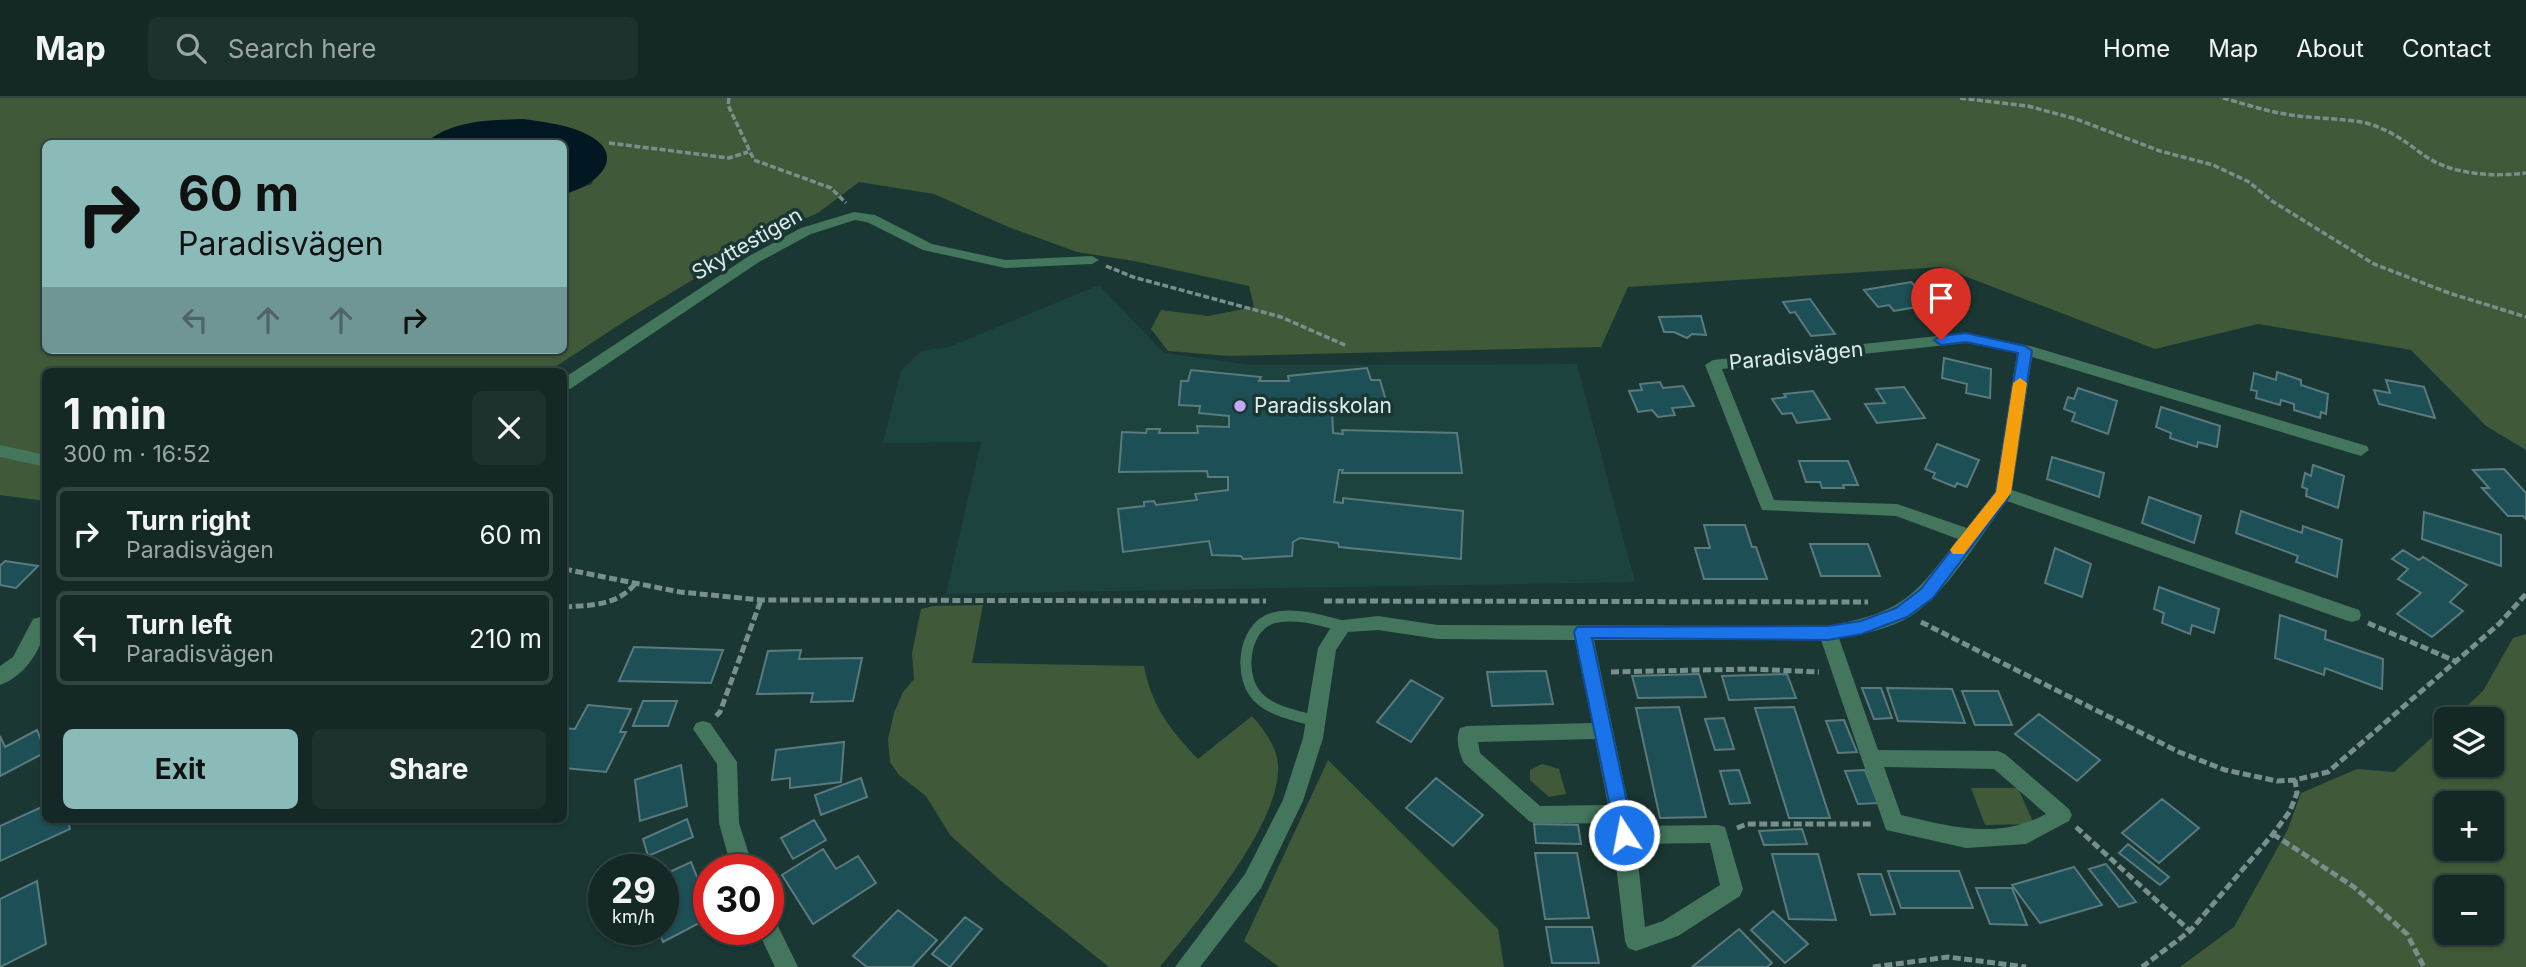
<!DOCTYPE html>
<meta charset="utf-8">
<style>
body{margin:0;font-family:Inter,sans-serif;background:#1d312e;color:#f1f3f6;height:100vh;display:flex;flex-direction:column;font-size:26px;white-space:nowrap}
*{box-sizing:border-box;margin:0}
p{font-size:23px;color:#9da6a7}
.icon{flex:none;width:38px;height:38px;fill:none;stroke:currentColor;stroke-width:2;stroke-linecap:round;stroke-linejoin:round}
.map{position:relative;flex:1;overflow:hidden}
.sheet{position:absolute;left:42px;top:270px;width:525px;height:455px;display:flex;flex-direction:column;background:#142926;border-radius:10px;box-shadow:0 2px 5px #0004,0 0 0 2px #334543}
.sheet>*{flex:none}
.hud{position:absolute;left:42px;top:42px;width:525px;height:214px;border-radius:10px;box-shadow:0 2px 5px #0004,0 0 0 2px #334543;background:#8bbbb9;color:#111;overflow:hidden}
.tools{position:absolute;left:2434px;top:609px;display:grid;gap:14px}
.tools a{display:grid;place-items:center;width:70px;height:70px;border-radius:10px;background:#142926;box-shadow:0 2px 5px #0004,0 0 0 2px #334543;font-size:35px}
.speed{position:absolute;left:588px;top:756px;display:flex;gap:14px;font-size:35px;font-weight:700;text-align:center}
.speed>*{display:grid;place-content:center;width:91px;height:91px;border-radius:50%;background:#142926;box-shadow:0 2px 5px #0004,0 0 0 2px #334543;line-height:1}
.speed small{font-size:18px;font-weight:400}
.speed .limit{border:10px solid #d22;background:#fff;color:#111}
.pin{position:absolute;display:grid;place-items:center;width:60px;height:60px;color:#fff;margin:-72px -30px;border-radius:50% 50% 50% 0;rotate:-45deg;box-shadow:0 0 7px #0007}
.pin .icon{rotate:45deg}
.me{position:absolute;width:77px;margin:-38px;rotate:349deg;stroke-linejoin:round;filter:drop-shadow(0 0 5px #0008)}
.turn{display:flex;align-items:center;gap:24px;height:147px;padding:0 21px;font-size:32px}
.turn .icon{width:91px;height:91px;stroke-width:2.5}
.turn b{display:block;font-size:49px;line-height:60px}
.lanes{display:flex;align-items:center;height:66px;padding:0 21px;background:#0003;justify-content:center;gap:35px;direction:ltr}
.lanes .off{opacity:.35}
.round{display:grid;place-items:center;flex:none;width:74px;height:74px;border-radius:10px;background:#1d312e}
.overview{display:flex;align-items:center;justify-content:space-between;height:119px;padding:0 21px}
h1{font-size:42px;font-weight:700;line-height:52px}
.primary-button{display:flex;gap:14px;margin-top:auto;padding:14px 21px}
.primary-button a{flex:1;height:80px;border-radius:10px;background:#8bbbb9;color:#111;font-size:28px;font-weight:700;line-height:80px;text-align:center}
.primary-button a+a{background:#1d312e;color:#f1f3f6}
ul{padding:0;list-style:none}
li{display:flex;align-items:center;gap:21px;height:94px;margin:0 14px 10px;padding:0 7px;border:4px solid #334543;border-radius:10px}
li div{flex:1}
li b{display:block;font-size:26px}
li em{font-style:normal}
header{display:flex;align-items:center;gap:42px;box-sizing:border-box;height:98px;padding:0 35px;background:#142926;border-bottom:2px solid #334543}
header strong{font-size:33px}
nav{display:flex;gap:38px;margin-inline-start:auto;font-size:24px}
.search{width:490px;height:63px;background:#1d312e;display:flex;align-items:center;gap:18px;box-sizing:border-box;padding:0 24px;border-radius:10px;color:#9da6a7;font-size:26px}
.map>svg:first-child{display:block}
.built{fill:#1c433e}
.green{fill:#405938;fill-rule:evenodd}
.water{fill:#011822}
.building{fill:#1c4f56;stroke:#5b7a7e;stroke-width:2}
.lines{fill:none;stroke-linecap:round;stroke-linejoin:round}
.path-far1{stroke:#788f8b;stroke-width:3.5;stroke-dasharray:6 2.5;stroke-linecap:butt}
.path{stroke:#788f8b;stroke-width:5;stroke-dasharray:8 3.5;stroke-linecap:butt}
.lane{stroke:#43765c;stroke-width:11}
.street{fill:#43765c;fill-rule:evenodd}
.route{fill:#1a73e8;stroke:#114b97;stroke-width:2}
.slow{fill:#f59e0b}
.poi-dot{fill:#c0a8f4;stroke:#1a3733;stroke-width:2.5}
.labels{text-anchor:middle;stroke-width:7;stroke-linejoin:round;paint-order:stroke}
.street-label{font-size:21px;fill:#dcedea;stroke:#1a3733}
.poi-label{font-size:21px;fill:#dcedea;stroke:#1a3733;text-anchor:start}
</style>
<header>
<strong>Map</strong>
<div class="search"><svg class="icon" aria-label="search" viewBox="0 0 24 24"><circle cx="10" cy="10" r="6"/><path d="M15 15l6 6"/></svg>Search here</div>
<nav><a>Home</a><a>Map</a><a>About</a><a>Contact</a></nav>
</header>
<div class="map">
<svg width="2526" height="869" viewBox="0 0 2526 869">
<rect width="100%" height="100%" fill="#1a3733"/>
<path class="built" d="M1099 187 1164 255 1252 267 1577 266 1635 484 946 496 981 344 883 345 901 273 921 253 949 249Z"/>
<path class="green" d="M0 0H2526V352L2486 328 2411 252 2258 226 2155 251 1941 169 1628 189 1601 249 1229 258 1168 253 1151 231 1161 212 1208 218 1254 209 1249 188 1134 163 1077 154 1006 128 934 96 859 84 818 115 768 136 628 221 549 273H46L45 403 0 397ZM555 26 584 35 602 48 592 86 564 96V252H46V46L425 45Z
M983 507 972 565 1144 568C1151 607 1171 633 1198 661L1252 618C1263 631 1273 643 1277 660 1289 718 1195 826 1160 869H1109L1001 783 950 737 926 698 899 677 890 664 888 641 894 615 903 594 914 581 912 555 921 511 933 508Z
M2526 536V869H2180L2234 829 2288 731 2301 695 2357 671 2394 674 2446 627V667H2492V621H2453L2483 593 2513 540ZM2492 705V751H2446V705ZM2492 789V835H2446V789Z
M1328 662 1498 831 1504 869H1279L1244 843Z
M1542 666 1559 671 1566 696 1549 699 1530 682V672Z
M1971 690H2018L2034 726 1985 727Z"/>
<path class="water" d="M523 21C543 24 564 26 582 34 631 55 599 87 564 96V46L425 45C452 22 489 22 523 21Z"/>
<path class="building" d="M1911 184 1926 200 1917 202 1922 208 1894 213 1889 207 1878 209 1864 192Z
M1810 201 1835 236 1811 238 1795 214 1790 215 1783 204Z
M1701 218 1706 237 1692 236 1687 240 1674 234H1664L1659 219Z
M1944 260 1991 271 1990 300 1966 295 1967 286 1942 280Z
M1367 270 1371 282H1380L1386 303 1332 310 1333 335 1343 336 1342 332 1457 335 1462 375H1342L1343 372H1339L1334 404 1343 405V400L1463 413 1461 461 1339 449 1338 445 1300 440 1293 444 1292 458 1243 461 1241 458 1212 457 1209 443 1123 454 1118 411 1144 408V404L1154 403 1156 407 1197 402 1195 396 1228 392V379H1208L1207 373 1119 374 1122 334 1146 335 1147 331H1160L1159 335H1198L1197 328 1229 329V318L1199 315 1200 308 1179 307 1181 283H1188L1191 272 1261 279 1259 283H1289L1288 278Z
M2277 274 2301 282V287L2328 296 2326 316 2321 314 2320 320 2294 312V306L2281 302 2280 307 2256 300 2257 293 2251 292 2254 275 2276 282Z
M2386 282 2424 289 2435 320 2379 306 2374 292 2390 295Z
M1660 284 1663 290 1683 288 1694 308 1672 310 1675 317 1658 319 1652 312 1638 314 1629 293 1642 292 1640 286Z
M1904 289 1925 320 1877 325 1865 306 1885 305 1876 291Z
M2078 290 2117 303 2108 336 2072 323 2075 315 2064 311 2068 299 2074 301Z
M1813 293 1830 321 1797 325 1792 315 1782 316 1772 301 1786 299 1784 296Z
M2161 309 2220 328 2217 349 2198 344 2197 349 2170 340 2171 335 2156 329Z
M1937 346 1979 362 1967 389 1957 385 1955 389 1933 380 1935 375 1925 371Z
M2052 359 2104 375 2099 399 2047 381Z
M1799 363H1848L1858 387H1843L1844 390H1822L1820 384H1806Z
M2313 367 2344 378 2338 410 2306 398 2307 391 2302 389 2305 375 2311 378Z
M2504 371 2526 395V421L2523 418H2508L2482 390H2489L2473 372Z
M2149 399 2201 418 2194 445 2142 425Z
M2241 413 2302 435 2303 428 2342 442 2337 479 2296 464 2298 458 2236 435Z
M2424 414 2501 437V468L2422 441Z
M1704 427H1745L1752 449H1756L1767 481H1704L1695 450H1710Z
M1810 446H1868L1880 478H1821Z
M2055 450 2091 466 2082 499 2045 485Z
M2403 452 2419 462 2423 459 2467 487 2450 504 2463 513 2432 539 2397 516 2421 495 2398 481 2408 471 2392 461Z
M5 463 38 468 16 490 0 487V468Z
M2159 489 2219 511 2214 535 2192 527 2190 536 2162 525 2164 515 2154 511Z
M2280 517 2326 533 2325 541 2383 561 2382 591 2325 570 2324 577 2275 560Z
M634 549 723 552 711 585 619 583Z
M801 552 799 561 862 560 853 603 811 604 813 595 757 596 768 553Z
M1546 573 1553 606 1492 608 1487 574Z
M1699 576 1706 599 1638 600 1632 578Z
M1787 576 1796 600 1729 602 1722 578Z
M1411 582 1443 600 1411 644 1377 624Z
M1862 590H1881L1892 620 1874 621Z
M1887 590 1952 591 1965 625 1898 623Z
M1962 593H1998L2012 627H1975Z
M643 603H677L668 628H633Z
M588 607 631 611 620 634H626L606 674 564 670V630L575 631Z
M1679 609 1706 719 1660 720 1636 610Z
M1794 609 1830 720H1789L1755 610Z
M2039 616 2100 662 2077 683 2015 636Z
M1724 620 1734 651 1715 652 1705 621Z
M1844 622 1857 654 1838 655 1826 623Z
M37 632 46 654 0 678V638L5 649Z
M844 644 841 684 790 690V680L772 682 776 652Z
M681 667 687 708 640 723 635 682Z
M1739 672 1750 705 1730 706 1720 673Z
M1865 672 1878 705 1858 706 1845 673Z
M861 680 867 699 821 717 815 697Z
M1436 680 1483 717 1453 748 1406 710Z
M2162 701 2199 730 2159 765 2122 735Z
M46 707V721H68L70 731 0 763V728Z
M687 721 693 739 648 758 643 741Z
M814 722 826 742 793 761 781 740Z
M1534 726 1578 727 1581 746 1536 745Z
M1802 731 1807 746 1764 747 1759 733Z
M2128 746 2169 779 2160 787 2119 755Z
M823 751 836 771 858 758 876 785 813 826 782 777Z
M1535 755H1577L1589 820 1545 821Z
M1772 756H1818L1836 822 1789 821Z
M691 764 709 809V820L663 844 658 831H663V777Z
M2106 766 2136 804 2119 809 2089 771Z
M2074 769 2102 807 2040 825 2012 787Z
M1888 773H1959L1973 810H1901Z
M1858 776H1881L1895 816 1871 817Z
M37 783 46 846 0 869V801Z
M1976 790H2012L2027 827 1990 826Z
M898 812 937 842 912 869H867L853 858Z
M1773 813 1808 846 1785 865 1751 832Z
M965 819 982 831 950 869 932 856Z
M1546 829H1592L1599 865H1552Z
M1739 831 1772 865 1767 869H1692Z"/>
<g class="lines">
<path class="path-far1" d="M729 0 728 7 754 62 831 90 846 105
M1960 0 2028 8 2076 21 2160 53 2213 67 2249 84 2272 103 2374 166 2449 195 2526 219
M2223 0C2245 6 2268 14 2291 17 2316 21 2342 20 2366 25 2388 31 2405 43 2422 56 2451 77 2492 79 2526 75
M609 45 729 60 748 54
M1106 168 1133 179 1281 219 1347 248"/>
<path class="path" d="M564 471 680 494 761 502 1266 503
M1324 503 1868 504
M564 509C592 507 617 508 636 485
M1921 524 2179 654 2225 672 2277 683 2295 682 2328 674 2499 526 2526 496
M2368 525 2457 564
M1611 574 1752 571 1819 574
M716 618 720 614 761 502
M2076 729 2190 833
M1737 730 1747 726H1871
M2273 736 2354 789 2407 836 2424 869
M1873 869 1948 859 2026 869
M2142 869 2190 833 2273 736 2290 713 2297 695 2295 682"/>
<path class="lane" d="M1316 623C1298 618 1275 614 1261 602 1237 583 1242 529 1273 520 1294 514 1321 522 1342 528"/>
<path class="street" d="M854 114 875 117 932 146 1005 162 1092 158 1099 162 1092 166 1005 170 923 152 867 124 855 122 811 136 759 164 570 291 564 292V280L749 158 801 130Z
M1966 235 2030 248 2367 348 2369 352 2361 358 2032 259 2012 392 2359 512 2361 517 2359 522 2352 524 2345 522 2007 403C1979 439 1949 493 1911 518 1891 531 1862 536 1839 540L1878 652 1998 653 2005 656 2069 711 2072 717 2069 723 2026 746 1966 750 1886 732 1821 542H1594L1633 728 1718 727 1725 729 1743 791 1740 798 1678 838 1636 853 1628 850 1625 843 1611 725 1536 726 1529 723 1464 665C1459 655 1455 640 1460 630L1467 628 1592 625 1575 542 1438 541 1378 532 1348 534 1336 552 1323 640 1303 703 1261 790 1200 869H1175L1245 776 1283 702 1303 640 1318 550 1335 523 1378 518 1438 527 1828 528C1903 514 1914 499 1958 441L1896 418 1762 412 1705 267 1713 262ZM1966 245 2017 255 1995 394 1967 430 1897 406 1774 402 1722 271ZM1595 641 1608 707 1540 708 1480 655 1478 644ZM1884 669 1994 671 2046 716C1997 742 1952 729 1901 717ZM1710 745 1720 787 1663 823 1645 829 1636 746Z
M0 347 46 357V369L0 359Z
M40 519 46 520C46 547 26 578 0 587V568L13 559 33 521Z
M703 623 710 625 737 664 739 725 754 772H732L719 725 717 666 693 631 696 625Z
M768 821 776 824 798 869H775L757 831H768Z"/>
</g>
<path class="route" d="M1966 235 2025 248 2032 253 2009 399 1933 500 1907 519 1862 536 1828 542 1592 540 1634 737 1631 743 1624 745 1617 743 1574 534 1577 529 1828 528 1861 523 1896 510 1921 491 1996 394 2018 255 1966 244 1941 247 1934 242 1941 238Z"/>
<path class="slow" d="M2020 280 2027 285 2011 395 1964 456H1953L1950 452 1953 448 1996 394 2013 285Z"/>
<circle class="poi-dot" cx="1240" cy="308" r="7"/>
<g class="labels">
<g class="street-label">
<text transform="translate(747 146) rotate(-30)" y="7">Skyttestigen</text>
<text transform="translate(1796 258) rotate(-6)" y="7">Paradisvägen</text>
</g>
<g class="poi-label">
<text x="1254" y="315">Paradisskolan</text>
</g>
</g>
</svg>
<div class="tools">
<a><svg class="icon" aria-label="layers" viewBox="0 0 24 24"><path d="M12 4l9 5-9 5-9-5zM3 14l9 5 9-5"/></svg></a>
<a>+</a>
<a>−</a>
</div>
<div class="speed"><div>29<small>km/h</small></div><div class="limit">30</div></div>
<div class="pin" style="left:1941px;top:242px;background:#d93025"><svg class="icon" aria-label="arrive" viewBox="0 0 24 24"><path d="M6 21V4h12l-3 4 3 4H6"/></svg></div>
<svg class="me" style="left:1624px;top:737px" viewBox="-20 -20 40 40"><circle r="17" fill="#1a73e8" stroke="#fff" stroke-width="3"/><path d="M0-11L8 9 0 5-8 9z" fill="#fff"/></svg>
<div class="hud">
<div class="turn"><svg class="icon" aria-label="right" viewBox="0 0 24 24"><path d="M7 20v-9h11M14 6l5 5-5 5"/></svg><div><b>60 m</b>Paradisvägen</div></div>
<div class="lanes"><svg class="icon off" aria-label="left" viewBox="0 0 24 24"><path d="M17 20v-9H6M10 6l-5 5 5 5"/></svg><svg class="icon off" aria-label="ahead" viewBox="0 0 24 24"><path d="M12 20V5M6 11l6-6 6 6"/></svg><svg class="icon off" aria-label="ahead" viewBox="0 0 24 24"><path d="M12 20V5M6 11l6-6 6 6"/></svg><svg class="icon" aria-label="right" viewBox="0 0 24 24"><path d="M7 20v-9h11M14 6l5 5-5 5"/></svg></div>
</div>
<section class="sheet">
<div class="overview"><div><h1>1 min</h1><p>300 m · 16:52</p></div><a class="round"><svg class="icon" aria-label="close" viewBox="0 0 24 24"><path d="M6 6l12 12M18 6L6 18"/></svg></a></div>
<ul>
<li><svg class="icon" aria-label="right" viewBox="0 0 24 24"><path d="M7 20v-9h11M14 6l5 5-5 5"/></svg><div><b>Turn right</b><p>Paradisvägen</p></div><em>60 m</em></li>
<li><svg class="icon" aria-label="left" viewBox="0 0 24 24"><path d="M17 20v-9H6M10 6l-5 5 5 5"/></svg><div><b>Turn left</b><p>Paradisvägen</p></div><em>210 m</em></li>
</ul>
<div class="primary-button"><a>Exit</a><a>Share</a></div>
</section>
</div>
